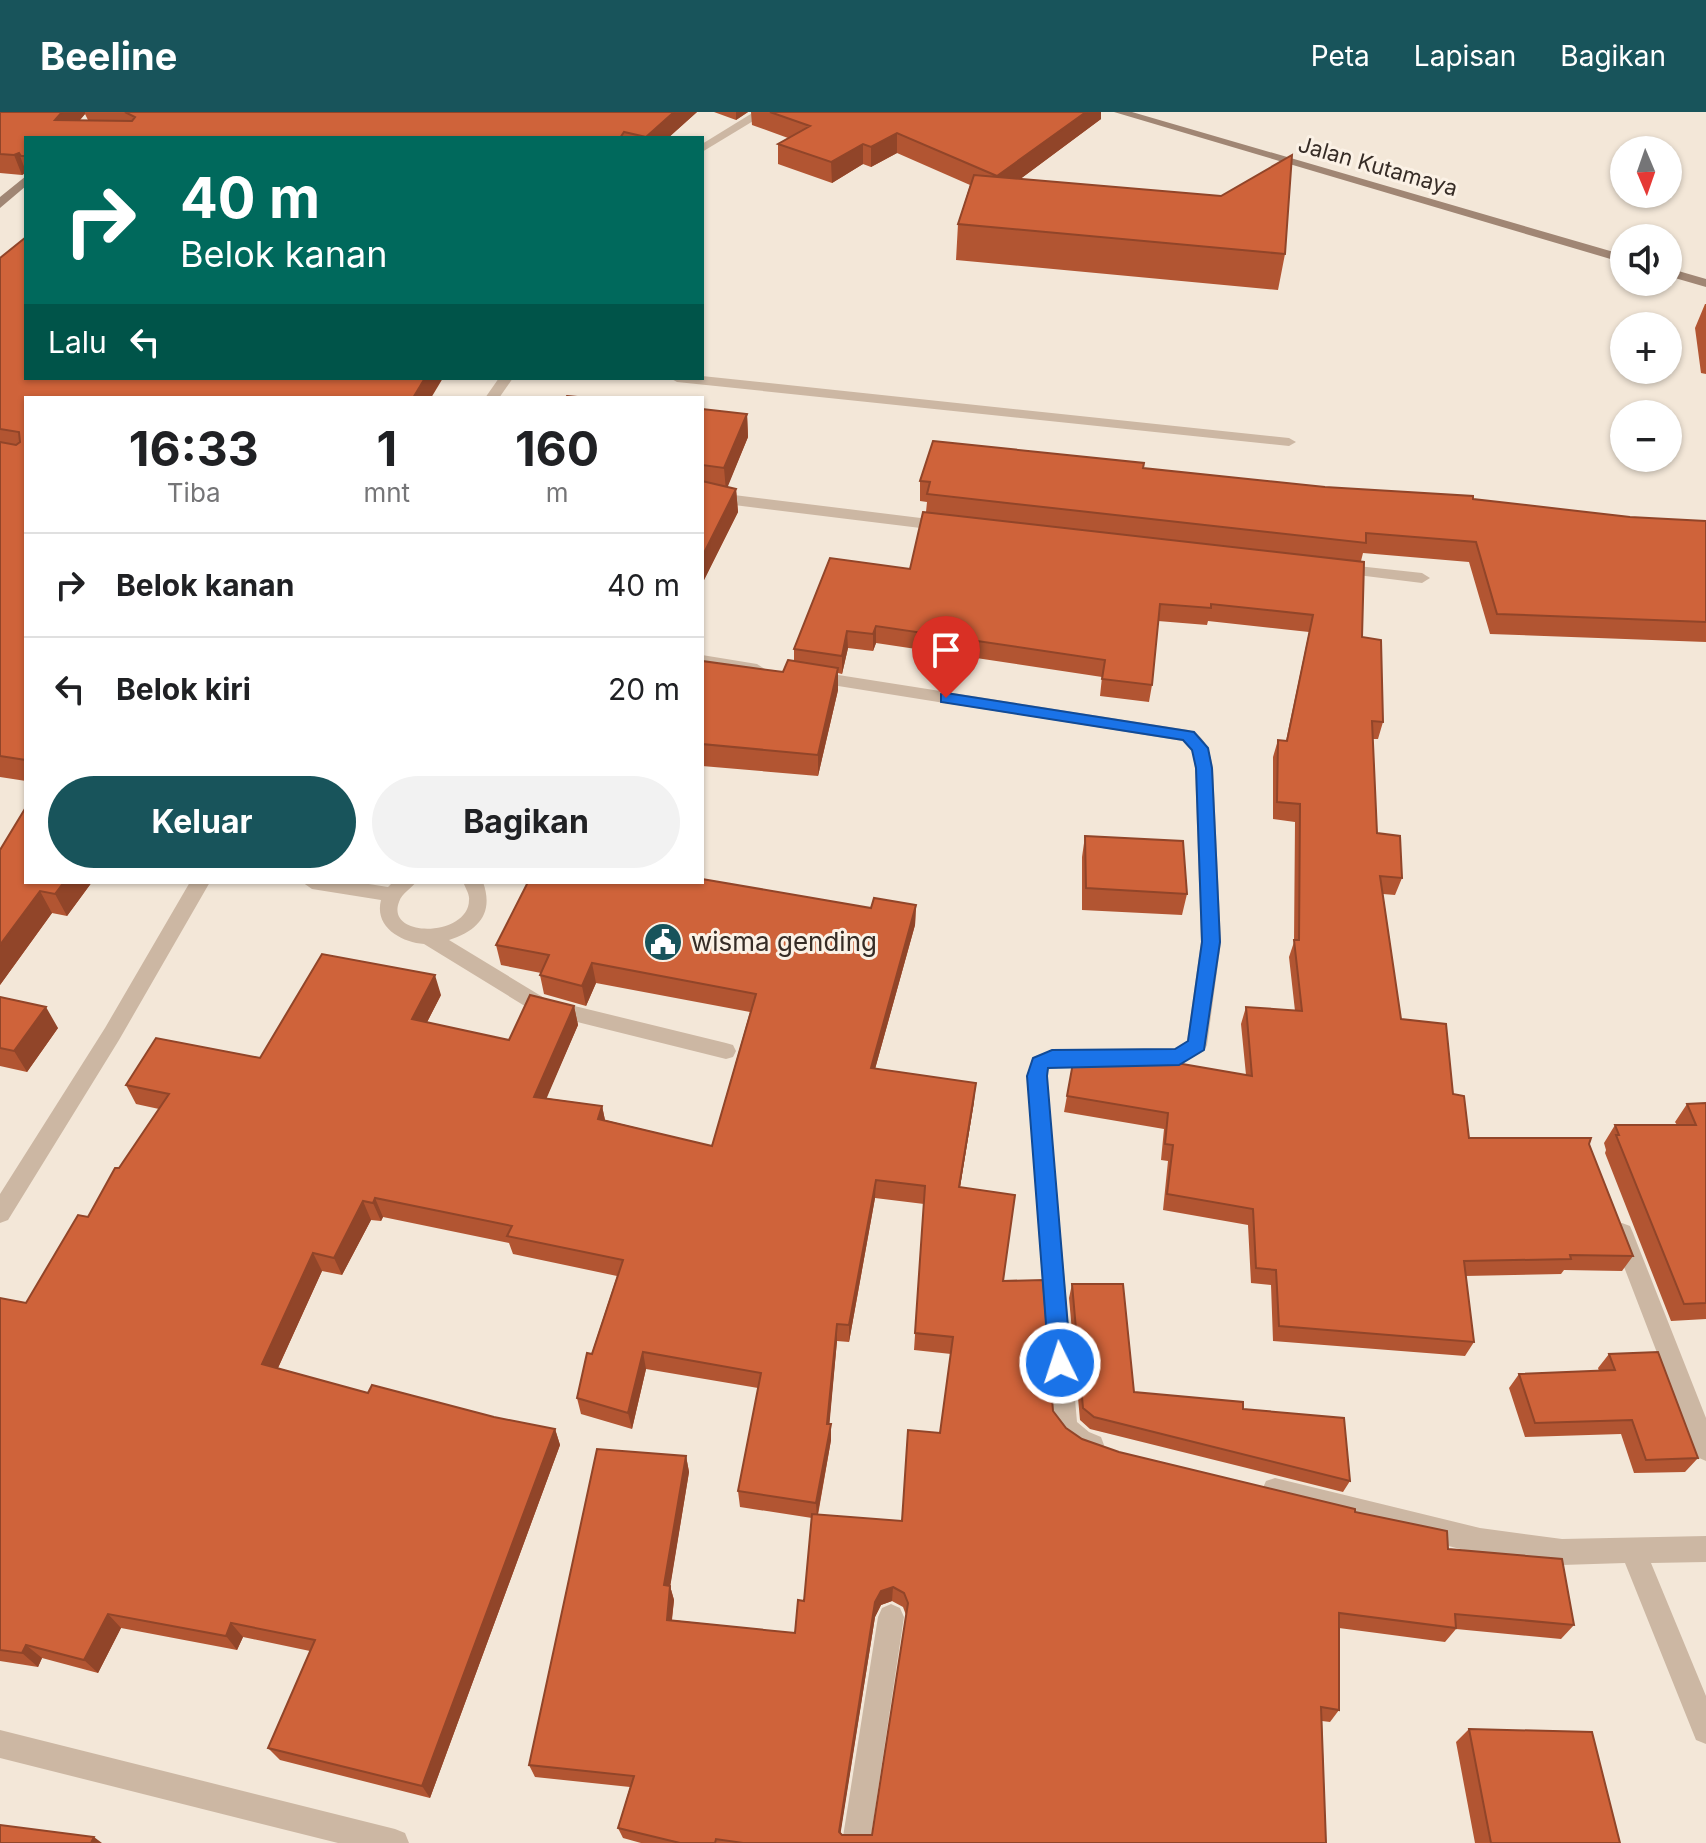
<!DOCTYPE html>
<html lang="id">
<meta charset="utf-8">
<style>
body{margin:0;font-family:Inter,sans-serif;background:#f2f2f2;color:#202124;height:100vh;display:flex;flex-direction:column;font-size:30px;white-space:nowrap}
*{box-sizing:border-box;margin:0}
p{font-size:26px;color:#757577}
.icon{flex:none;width:44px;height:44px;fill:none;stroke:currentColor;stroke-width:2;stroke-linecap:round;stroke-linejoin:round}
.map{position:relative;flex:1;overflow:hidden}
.details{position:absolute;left:24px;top:284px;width:680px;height:488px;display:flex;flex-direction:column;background:#fff;border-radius:0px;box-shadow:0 2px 6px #0004}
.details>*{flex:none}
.hud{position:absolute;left:24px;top:24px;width:680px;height:244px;border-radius:0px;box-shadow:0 2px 6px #0004;background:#00695c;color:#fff;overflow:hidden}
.needle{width:52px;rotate:178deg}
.buttons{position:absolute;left:1610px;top:24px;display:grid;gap:16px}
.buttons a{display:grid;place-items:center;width:72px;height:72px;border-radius:50%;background:#fff;box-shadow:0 2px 6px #0004;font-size:40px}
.pin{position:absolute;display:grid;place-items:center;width:68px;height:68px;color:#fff;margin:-82px -34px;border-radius:50% 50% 50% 0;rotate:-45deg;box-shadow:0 0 8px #0007}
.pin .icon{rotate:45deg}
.me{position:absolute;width:88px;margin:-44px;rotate:356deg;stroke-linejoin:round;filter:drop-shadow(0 0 6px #0008)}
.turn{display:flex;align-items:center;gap:28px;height:168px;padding:0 24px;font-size:36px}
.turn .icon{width:104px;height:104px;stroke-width:2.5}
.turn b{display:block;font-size:56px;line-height:68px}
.then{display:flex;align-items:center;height:76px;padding:0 24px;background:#0003;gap:16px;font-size:30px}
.eta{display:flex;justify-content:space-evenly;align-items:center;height:136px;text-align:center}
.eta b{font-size:48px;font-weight:700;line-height:56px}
.button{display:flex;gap:16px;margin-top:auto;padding:16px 24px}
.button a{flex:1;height:92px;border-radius:48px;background:#18545b;color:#fff;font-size:32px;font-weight:700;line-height:92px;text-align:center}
.button a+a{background:#f2f2f2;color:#202124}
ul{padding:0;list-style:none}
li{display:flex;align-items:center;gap:24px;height:104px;padding:0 24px;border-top:2px solid #e0e0e0}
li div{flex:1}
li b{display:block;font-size:30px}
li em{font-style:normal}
header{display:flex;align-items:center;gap:48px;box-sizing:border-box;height:112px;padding:0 40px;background:#18545b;color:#fff}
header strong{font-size:38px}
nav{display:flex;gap:44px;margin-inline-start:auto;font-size:28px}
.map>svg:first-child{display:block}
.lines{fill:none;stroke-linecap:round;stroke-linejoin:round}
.service{fill:#ccb7a3;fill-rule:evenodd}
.minor{fill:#ccb7a3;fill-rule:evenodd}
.tertiary{fill:#ccb7a3;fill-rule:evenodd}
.secondary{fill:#a08674;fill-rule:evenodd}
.wall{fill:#b25532;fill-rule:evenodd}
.shaded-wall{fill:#914529}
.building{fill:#cf633a;stroke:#914529;stroke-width:2;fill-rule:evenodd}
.route{fill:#1a73e8;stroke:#114b97;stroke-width:2}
.labels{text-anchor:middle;stroke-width:6;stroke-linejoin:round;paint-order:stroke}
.far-street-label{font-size:22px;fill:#362c26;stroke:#fbf1e5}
.poi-label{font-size:26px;fill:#362c26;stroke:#fbf1e5;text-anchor:start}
</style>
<header>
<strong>Beeline</strong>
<nav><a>Peta</a><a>Lapisan</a><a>Bagikan</a></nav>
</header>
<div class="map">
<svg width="1706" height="1731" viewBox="0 0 1706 1731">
<rect width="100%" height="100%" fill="#f3e7d8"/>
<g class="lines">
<path class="service" d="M702 264 1289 326 1296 330 1289 334 677 270 670 266Z
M302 770H356L388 775 393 770H416C411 777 402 781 399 790 385 827 469 825 469 788 470 783 465 775 463 770H483C494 801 479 818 449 828L546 887 726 931 733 933 736 939 733 945 726 947 533 899 424 832C401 830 374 815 381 788L312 777Z"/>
<path class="minor" d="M702 379 945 409 953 414 945 419 702 389Z
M1339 452 1422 461 1430 466 1422 471 1333 460V454Z
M702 543 757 552 765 557 757 562 702 553Z
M813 559 1188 618C1206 624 1210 639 1213 656L1221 830 1207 933 1204 939 1179 953 1054 954 1049 956 1047 964 1077 1310 1089 1320 1101 1325 1104 1333 1101 1341 1092 1345C1075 1339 1060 1332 1053 1315L1027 964 1033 945 1052 938 1175 937 1187 929 1201 830 1195 656 1192 638 1183 629 807 569 805 565Z
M1622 1111 1630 1114 1633 1121 1706 1306V1349L1697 1345 1694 1337 1611 1121 1614 1114Z
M1275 1366 1480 1416 1562 1427 1706 1424V1450L1651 1451 1706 1584V1632L1696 1628 1625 1451 1562 1453 1480 1442 1275 1390 1266 1387 1262 1378 1266 1369Z
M891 1492 900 1496 904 1505 870 1731H842L878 1505 882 1496Z
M0 1618 395 1717 405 1721 409 1731H338L0 1646Z"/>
<path class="tertiary" d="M754 0H768L702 40V32Z
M499 266H513L499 286H485Z
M190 770H210L119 928 8 1108 0 1111V1082L105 916Z"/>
<path class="secondary" d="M1114 0H1132L1624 143V151Z
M26 64V74L0 96V85Z
M1668 156 1706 167V175L1668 164Z"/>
</g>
<path class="wall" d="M0 0H697L668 26H26V61L22 63 0 61ZM85 2 88 8H80Z
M714 0H748L736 8Z
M751 0H1101V7L1020 67 1285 142 1278 178 956 148 958 112 970 73 897 41 871 55 863 52 832 71 778 52V32L788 26 752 13Z
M0 146 26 286V669L0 665Z
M1705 192H1706V262L1701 261 1695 216Z
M702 297 747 302 748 325 727 375 736 377 738 400 702 472Z
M1143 356 1325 375 1473 387 1630 405 1706 409V530L1490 522 1469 450 1363 441 1361 449 1362 525 1383 610 1378 627H1373L1377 721 1402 766 1395 783 1383 782 1401 907 1453 982 1469 1026 1589 1032 1633 1144 1622 1159 1564 1158 1561 1162 1465 1164 1474 1230 1465 1244 1273 1229 1271 1173 1251 1171 1248 1113 1163 1098 1168 1049 1161 1048 1164 1017 1064 1000 1075 940 1246 963 1241 912 1246 895 1295 899 1289 845 1294 830 1295 710 1273 707V645L1278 628 1286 629 1309 520 1208 509 1207 513 1158 509 1152 573 1149 590 1100 584 1102 565 876 531 873 539 848 536 842 562 838 561V578L818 664 702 654V549L783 560 794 549V537L910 457 926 400 927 390 920 389V369Z
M26 695 92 770 67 804 52 801 0 873Z
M1085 724 1187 782 1182 803 1082 798V745Z
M916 793 915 813 875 957 974 990 960 1075 1003 1169 1053 1299 1066 1316 1082 1327 1119 1340 1355 1400 1448 1437 1574 1513 1561 1527 1456 1517 1445 1530 1339 1516V1598L1330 1610 1322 1609 1326 1731H641L623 1726 618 1716 630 1675 535 1665 529 1653 686 1344 689 1360 670 1474 674 1488 672 1508 795 1521 804 1489 812 1406 740 1395 738 1379 758 1276 646 1257 632 1317 581 1302 577 1286 617 1164 513 1142 509 1131 383 1105 381 1109 371 1108 342 1163 322 1159 278 1256 368 1281 555 1317 560 1333 430 1686 280 1648 268 1636 310 1539 243 1525 237 1538 121 1516 98 1561 42 1546 38 1555 0 1549V1186L26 1191 88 1105 159 997 136 992 126 973 260 946 441 883 427 910 509 928 574 894 578 913 546 986 602 994 605 1008 712 1034 750 900 596 871 586 894 544 882 540 863 541 861 501 853 496 833ZM875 1086 924 1092 914 1238 951 1242 940 1321 902 1409 818 1403 831 1328 829 1312 837 1229 849 1230ZM892 1489 903 1495 906 1503 872 1723H842L840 1722 875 1505 881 1493Z
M0 885 58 916 27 960 0 954Z
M1706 991V1207L1671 1209 1605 1041 1606 1038 1604 1031 1615 1013H1677L1675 1010 1687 992Z
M1072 1172 1134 1280 1243 1297 1350 1369 1343 1380 1090 1317 1080 1308 1069 1186Z
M1609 1242 1698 1346 1685 1360 1634 1361 1621 1322 1525 1325 1509 1276 1519 1262 1599 1259 1598 1256Z
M1469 1617 1620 1731H1475L1456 1630Z"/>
<path class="shaded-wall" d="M62 0H85V2L64 26 55 8Z
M674 0H697L668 26H646V25Z
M736 0H748L736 8Z
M1086 0H1101V7L996 85 997 64Z
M897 21V41L871 55V35Z
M863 32V52L832 71 831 50Z
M19 41 26 60 22 63 14 43Z
M425 266H443L431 286H413Z
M747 302 748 325 726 379 724 356Z
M736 377 738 400 702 472V445Z
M876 514V531L873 539V522Z
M847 519 848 536 842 562V544Z
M838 556V578L818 664V643Z
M64 770H92L67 804 55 782Z
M40 779 52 801 0 873V833Z
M916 793 915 813 870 975 871 956Z
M592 851 596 871 586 894 582 874Z
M435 863 441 883 419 926 412 907Z
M574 894 578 913 539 1004 534 985Z
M46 895 58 916 27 960 14 939Z
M976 971 974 990 957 1093 959 1075Z
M602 994 606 1013 598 1007Z
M876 1068 875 1086 849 1230V1213Z
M375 1086 383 1105 381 1109 373 1091Z
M363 1089 371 1108 342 1163 334 1146Z
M313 1141 322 1159 272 1269 262 1252Z
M837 1212V1229L828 1328 827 1312Z
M643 1240 646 1257 632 1317 628 1301Z
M831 1312V1328L817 1406 816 1391Z
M555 1317 560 1333 430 1686 422 1674Z
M686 1344 689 1360 668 1488 664 1473Z
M670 1474 674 1488 670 1522 667 1508Z
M893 1475 892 1489 881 1493 875 1505 839 1731V1720L875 1490 881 1479Z
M108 1502 121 1516 98 1561 84 1548Z
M231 1511 243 1525 237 1538 226 1524Z
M26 1533 42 1546 38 1555 22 1541Z
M94 1725 102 1731H91Z"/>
<path class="building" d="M0 0H62L55 8 132 9 135 5 125 0H674L646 25 624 20 620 26H26V44H21L19 41 14 43 0 42Z
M770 0H1086L997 64 897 21 871 35 863 32 831 50 778 32 810 14Z
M1292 43 1285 142 958 112 974 63 1221 84Z
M26 125V266H425L413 286H26V648L0 644V330L16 333 20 330 19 320 0 317V146Z
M567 284 588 286H566Z
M702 297 747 302 724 356 702 353Z
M933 329 1144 351 1143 356 1325 375 1473 384V387L1630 405 1706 409V510L1497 502 1476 430 1366 421V431L927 382 930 370 920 369Z
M702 369 736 377 702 445Z
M923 400 1364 450 1362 525 1381 528 1383 610 1372 609 1377 721 1400 724 1402 766 1380 764 1401 907 1446 912 1453 982 1464 984 1469 1026H1591L1589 1032 1633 1144 1570 1143 1571 1147 1464 1149 1474 1230 1279 1214 1276 1158 1256 1156 1253 1097 1167 1082 1173 1033 1165 1032 1168 1001 1067 984 1075 940H1113L1252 964 1246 895 1302 899 1294 828H1299L1300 692 1277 690 1278 628 1287 629 1313 503 1211 492V496L1160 492 1152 573 1102 567 1105 548 876 514 873 522 847 519 842 544 794 537 830 446 910 457Z
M788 548 838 556 818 643 702 632V549L783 560Z
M26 695V770H64L55 782 40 779 0 833V738Z
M1085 724 1183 729 1187 782 1086 776Z
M702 767 871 796 874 786 916 793 871 956 976 971 959 1075 1015 1083 1003 1169 1043 1168 1053 1299 1066 1316 1082 1327 1119 1340 1355 1397V1400L1447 1419 1448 1437 1562 1447 1574 1513 1455 1502 1456 1516 1339 1501V1598L1321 1595 1326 1731H743L716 1727 715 1731H680L618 1716 634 1664 529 1653 597 1337 686 1344 664 1473 670 1474 667 1508 795 1521 798 1488 804 1489 812 1402 902 1409 908 1318 940 1321 953 1225 915 1221 925 1074 876 1068 849 1213 837 1212 827 1312H831L816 1391 738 1379 761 1261 643 1240 628 1301 577 1286 587 1241 592 1242 623 1148 507 1124 512 1114 375 1086 373 1091 363 1089 334 1146 313 1141 262 1252 368 1281 372 1273 494 1305 555 1317 422 1674 268 1636 315 1528 231 1511 226 1524 108 1502 84 1548 26 1533 22 1541 0 1538V1186L26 1191 78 1103 88 1105 115 1056H119L169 982 126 973 156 926 260 946 322 842 435 863 412 907 509 928 530 883 574 894 534 985 602 994 598 1007 712 1034 756 882 592 851 582 874 540 863 549 843 496 833 528 770H702ZM893 1475 904 1481 908 1491 872 1723H842L839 1720 875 1490 881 1479Z
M0 885 46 895 14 939 0 936Z
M1706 991V1191L1684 1192 1616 1023H1619L1615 1013H1696L1687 992Z
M1072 1172H1123L1134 1280 1243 1290V1297L1344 1306 1350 1369 1094 1305 1083 1296Z
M1658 1240 1698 1346 1646 1348 1632 1308 1535 1311 1519 1262 1615 1258 1609 1242Z
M1469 1617 1592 1620 1620 1731H1491Z
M0 1713 94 1725 91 1731H0Z"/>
<path class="route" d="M946 581 1194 620 1208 636 1212 656 1220 830 1204 938 1179 953 1048 956 1047 964 1071 1251 1067 1258 1060 1261 1052 1258 1049 1251 1027 964 1033 946 1052 938 1175 937 1188 929 1202 830 1196 656 1192 638 1183 628 941 590V582Z"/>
<defs>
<g id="civic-disc" transform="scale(2)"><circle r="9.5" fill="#18545b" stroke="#fbf1e5"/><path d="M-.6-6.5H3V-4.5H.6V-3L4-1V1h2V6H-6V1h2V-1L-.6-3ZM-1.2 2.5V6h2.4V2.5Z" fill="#fff"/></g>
</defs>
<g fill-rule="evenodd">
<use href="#civic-disc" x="663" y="830"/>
</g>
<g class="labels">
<g class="far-street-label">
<text transform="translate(1378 54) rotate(16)" y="8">Jalan Kutamaya</text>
</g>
<g class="poi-label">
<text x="691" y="839">wisma gending</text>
</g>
</g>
</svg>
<div class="buttons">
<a><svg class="needle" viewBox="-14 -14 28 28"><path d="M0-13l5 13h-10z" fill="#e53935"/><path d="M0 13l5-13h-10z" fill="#757577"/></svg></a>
<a><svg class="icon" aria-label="sound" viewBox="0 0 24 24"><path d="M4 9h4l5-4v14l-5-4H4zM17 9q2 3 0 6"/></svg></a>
<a>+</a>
<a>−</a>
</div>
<div class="pin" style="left:946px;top:586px;background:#d93025"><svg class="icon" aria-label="arrive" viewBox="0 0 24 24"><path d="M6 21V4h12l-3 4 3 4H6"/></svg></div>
<svg class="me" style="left:1060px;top:1251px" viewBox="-20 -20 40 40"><circle r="17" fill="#1a73e8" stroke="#fff" stroke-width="3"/><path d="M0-11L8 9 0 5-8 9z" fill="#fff"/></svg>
<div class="hud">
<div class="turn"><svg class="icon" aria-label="right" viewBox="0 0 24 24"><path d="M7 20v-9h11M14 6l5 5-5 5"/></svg><div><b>40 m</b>Belok kanan</div></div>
<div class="then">Lalu<svg class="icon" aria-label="left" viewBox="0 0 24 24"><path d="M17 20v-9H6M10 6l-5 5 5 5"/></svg></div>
</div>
<section class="details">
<div class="eta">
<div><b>16:33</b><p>Tiba</p></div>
<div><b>1</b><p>mnt</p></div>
<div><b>160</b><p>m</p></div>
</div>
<ul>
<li><svg class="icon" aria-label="right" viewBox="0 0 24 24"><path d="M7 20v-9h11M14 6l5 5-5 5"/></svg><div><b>Belok kanan</b></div><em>40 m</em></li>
<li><svg class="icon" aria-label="left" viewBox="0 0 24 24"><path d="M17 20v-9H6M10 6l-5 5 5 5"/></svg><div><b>Belok kiri</b></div><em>20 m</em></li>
</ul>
<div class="button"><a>Keluar</a><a>Bagikan</a></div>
</section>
</div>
